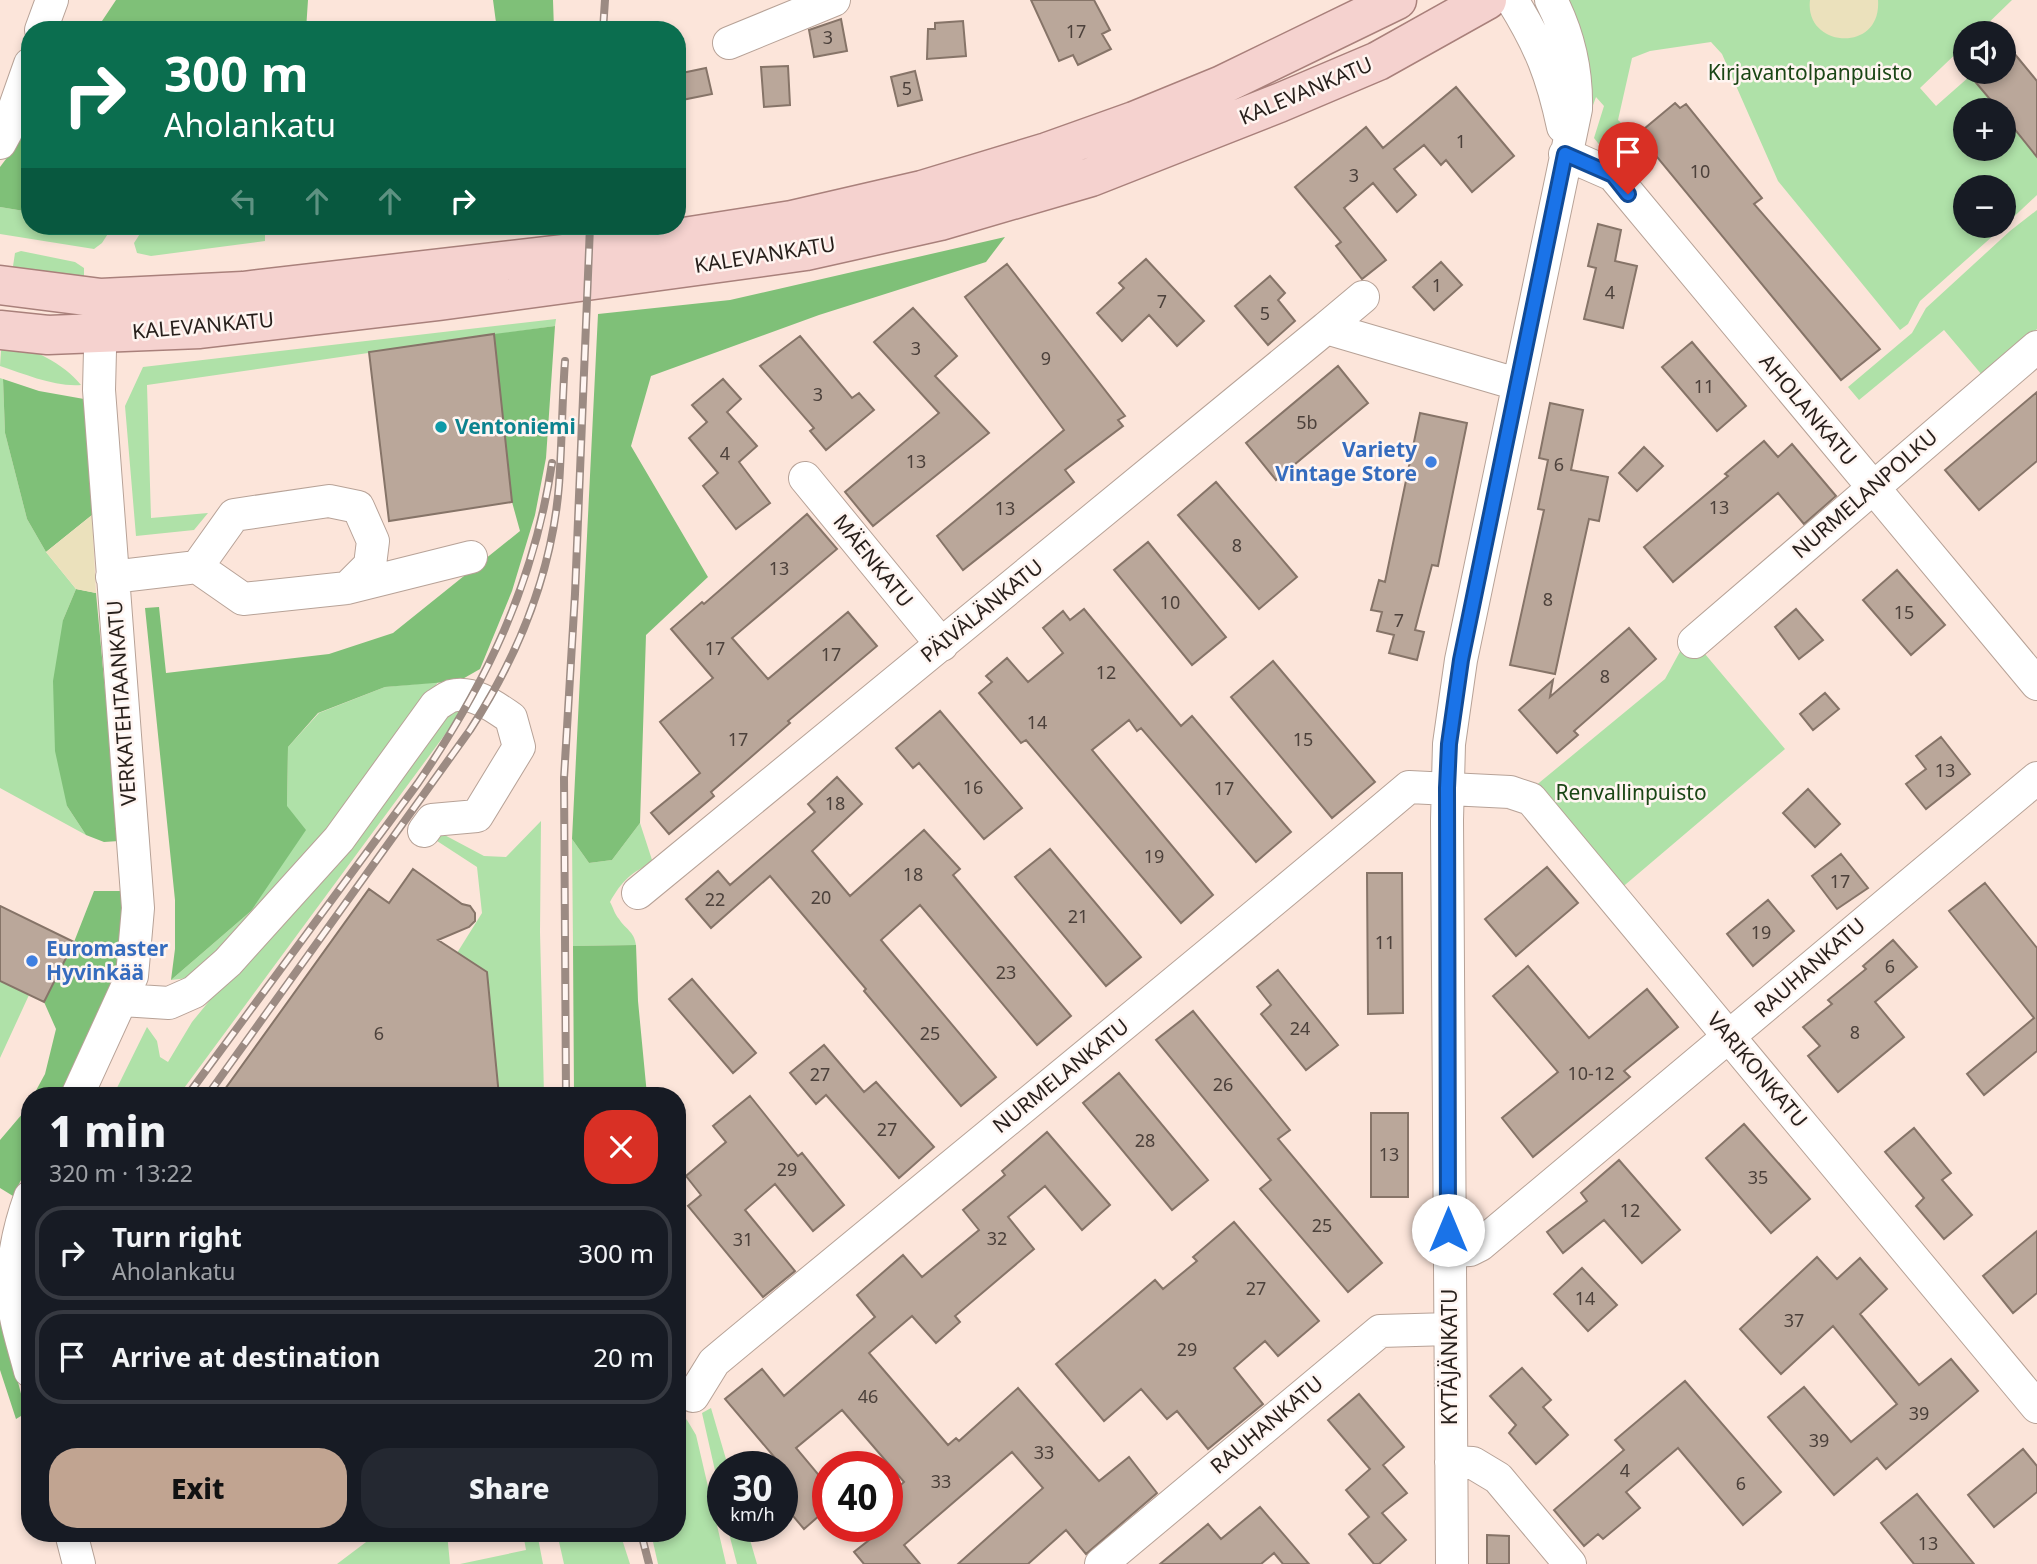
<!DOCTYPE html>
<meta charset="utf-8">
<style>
body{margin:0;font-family:"Noto Sans",sans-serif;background:#242831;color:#f1f3f6;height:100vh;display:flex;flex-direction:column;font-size:26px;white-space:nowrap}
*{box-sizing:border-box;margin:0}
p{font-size:23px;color:#9ea1a6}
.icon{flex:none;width:38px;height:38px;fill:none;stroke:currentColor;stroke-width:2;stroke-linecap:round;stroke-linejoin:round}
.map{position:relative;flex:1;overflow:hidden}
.side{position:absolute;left:21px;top:1087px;width:665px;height:455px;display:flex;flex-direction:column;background:#171b24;border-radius:28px;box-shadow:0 4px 10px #0003}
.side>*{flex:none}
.top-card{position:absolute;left:21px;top:21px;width:665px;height:214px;border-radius:28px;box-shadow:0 4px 10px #0003;background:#0b6e4f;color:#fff;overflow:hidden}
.tools{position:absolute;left:1953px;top:21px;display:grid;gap:14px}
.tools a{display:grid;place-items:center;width:63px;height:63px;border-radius:50%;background:#171b24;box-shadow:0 4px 10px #0003;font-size:35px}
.speed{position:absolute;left:707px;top:1451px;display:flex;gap:14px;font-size:35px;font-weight:700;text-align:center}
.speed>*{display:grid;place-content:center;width:91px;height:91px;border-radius:50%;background:#171b24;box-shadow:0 4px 10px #0003;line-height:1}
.speed small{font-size:18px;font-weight:400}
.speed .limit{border:10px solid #d22;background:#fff;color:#111}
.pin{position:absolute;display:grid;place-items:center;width:60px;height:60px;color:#fff;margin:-72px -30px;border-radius:50% 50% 50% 0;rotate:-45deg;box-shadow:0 0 7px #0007}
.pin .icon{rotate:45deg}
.me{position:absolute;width:77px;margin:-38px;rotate:0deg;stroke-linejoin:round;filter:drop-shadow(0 0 5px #0008)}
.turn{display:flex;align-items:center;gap:24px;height:147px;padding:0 28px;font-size:32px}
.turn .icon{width:91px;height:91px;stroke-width:2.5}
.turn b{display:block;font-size:49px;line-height:60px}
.lanes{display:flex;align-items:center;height:66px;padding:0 28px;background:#0003;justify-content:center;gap:35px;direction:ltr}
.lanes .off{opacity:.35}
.round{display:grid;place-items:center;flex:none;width:74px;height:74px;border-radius:28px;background:#242831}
.head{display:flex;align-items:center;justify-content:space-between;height:119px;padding:0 28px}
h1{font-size:42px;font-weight:800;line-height:52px}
.cta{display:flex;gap:14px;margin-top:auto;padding:14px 28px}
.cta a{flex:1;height:80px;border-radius:28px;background:#c1a491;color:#111;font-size:28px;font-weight:800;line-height:80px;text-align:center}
.cta a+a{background:#242831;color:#f1f3f6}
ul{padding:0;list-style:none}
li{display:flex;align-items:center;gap:21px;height:94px;margin:0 14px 10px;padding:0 14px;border:4px solid #363941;border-radius:28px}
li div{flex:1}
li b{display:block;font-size:26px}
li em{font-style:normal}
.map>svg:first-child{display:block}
.green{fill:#afe1a8}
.forest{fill:#7fc078}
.sand{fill:#ebe1bc}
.building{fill:#baa79a;stroke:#867468;stroke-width:2}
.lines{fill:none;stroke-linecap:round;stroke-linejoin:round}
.minor-casing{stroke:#b7a297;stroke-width:34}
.major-casing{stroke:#a9807b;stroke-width:41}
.minor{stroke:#fff;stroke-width:32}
.major{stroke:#f5d2cf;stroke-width:38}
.rail-casing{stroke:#9c8b83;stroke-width:8}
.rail{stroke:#fff5f1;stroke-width:5;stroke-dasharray:16;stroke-linecap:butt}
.route-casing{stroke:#114b97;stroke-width:18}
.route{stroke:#1a73e8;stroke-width:12}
.culture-dot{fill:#0f9aa8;stroke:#fff5f1;stroke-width:2.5}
.shop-dot{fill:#3f7fe0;stroke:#fff5f1;stroke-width:2.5}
.labels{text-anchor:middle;stroke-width:5;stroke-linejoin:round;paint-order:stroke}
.number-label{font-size:18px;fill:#4c413b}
.park-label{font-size:21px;fill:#1a4615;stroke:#fff5f1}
.street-label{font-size:21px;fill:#271f1b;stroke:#fff5f1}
.culture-label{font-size:21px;font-weight:bold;fill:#0d838f;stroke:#fff5f1;text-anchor:start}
.shop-label{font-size:21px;font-weight:bold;fill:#366cbe;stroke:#fff5f1;text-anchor:end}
</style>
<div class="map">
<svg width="2037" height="1564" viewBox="0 0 2037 1564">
<rect width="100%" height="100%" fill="#fce5da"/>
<path class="green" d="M1567 0H2012L1978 33H1965V45L1920 88 1936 106 1970 76 1999 110H1965V149H2004V116L2037 157V195L2004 226V187H1965V226H2004L1920 301 1908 324 1900 330 1778 181 1722 54 1711 42 1650 51 1632 58 1618 120 1627 128 1605 152 1594 138 1604 106 1596 97 1588 119Z
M0 207 30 212V226H113L102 243 94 249 0 234Z
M2037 210V329L1982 375 1944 330 1859 400 1848 387 1912 333 1926 308 2010 231Z
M145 226H265V241L151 256 137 253 134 243Z
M21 251 75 262 84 268V281L12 273 15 253Z
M556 319 555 326 147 385 151 518 208 513 194 530 136 536 125 406 143 367Z
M4 346C32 346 64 364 81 385 54 387 25 374 0 366L1 351Z
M0 378 3 379 5 433 27 519 46 552 76 589 63 620 67 806 86 835 0 788Z
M1689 635 1785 749 1619 890 1534 787 1665 679Z
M438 682 358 795 196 977 171 980 251 911 287 806 288 747 319 713 385 687Z
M463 710 179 1095 113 1096 147 1027 157 1041 160 1057 168 1062 192 1022 415 750 451 712Z
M541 821 540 932 544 1095H499L487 972 457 953 482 913 477 867 434 839 437 831 484 856 506 857Z
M640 823 653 863C632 871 621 882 610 902 613 907 615 915 619 919 626 930 634 931 636 945L573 946 572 839 589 863 612 860Z
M0 981 29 995 0 1058Z
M711 1408 728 1466H723V1506L702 1413Z
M677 1410 687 1420 696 1435 726 1564H658L651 1533H677Z
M727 1526H746L757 1564H737Z
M378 1533H447L450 1564H337Z
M523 1533H537L543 1564H460L526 1550Z
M557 1533H620L630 1564H564Z"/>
<path class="forest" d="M116 0H308L306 30H96Z
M493 0H553L554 30H497Z
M30 127V212L0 207V167Z
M1005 237 986 262 819 315 651 376 631 446 708 577 646 635 640 823 612 860 589 863 572 839 598 314 730 300Z
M555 326 546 458 535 515 512 591 480 669 459 681 385 687 318 713 288 747 287 806 306 830 251 911 171 980 175 949V900L145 608 159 607 166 673 329 654 393 633 520 531 512 502 494 334Z
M3 379 39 391 84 399 92 515 46 552 27 519 5 433Z
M76 589 96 593 119 841 104 842 86 835 67 806 55 751 53 681 63 620Z
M94 891H122C134 967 93 1030 62 1095L33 1096 45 1074 56 1029 44 1002 74 942Z
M636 945 638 1001 647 1095H574L573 946Z
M30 1101V1162L13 1196 0 1188V1140L23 1113Z
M0 1300 3 1324 26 1413 16 1419 0 1370Z"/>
<path class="sand" d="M1810 0H1878C1882 54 1804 48 1810 0Z
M92 515 96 593 76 589 46 552Z"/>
<path class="building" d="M1031 0H1094L1110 30 1102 34 1111 49 1078 65 1073 55 1059 61Z
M841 19 847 51 814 57 809 30Z
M963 21 966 56 927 59 928 29H935V23Z
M2004 41 2037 81V157L2004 116V110H1999L1967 72H2004Z
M788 66 790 105 764 107 761 67Z
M706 68 712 94 682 100 677 74Z
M915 71 922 100 898 106 891 77Z
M1456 87 1514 156 1472 192 1446 160 1441 165 1424 145 1394 169 1416 195 1397 212 1373 183 1344 208 1386 260 1362 279 1336 246 1341 242 1295 187 1366 127 1383 148Z
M1675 103 1680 108 1686 104 1762 198 1754 204 1880 349 1841 380 1638 134Z
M1598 224 1621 230 1615 261 1637 266 1623 328 1584 319 1596 268 1588 266Z
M1146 259 1204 321 1177 346 1149 315 1122 341 1097 313 1124 288 1119 283Z
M1441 262 1462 285 1434 310 1413 287Z
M1007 264 1125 416 1118 420 1123 426 1065 470 1074 482 963 570 937 536 1064 430 965 297Z
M1270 276 1285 293 1278 300 1295 321 1268 345 1235 306Z
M913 308 957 356 935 376 989 433 873 526 845 492 939 413 874 342Z
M494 334 512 502 389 521 369 352Z
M800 336 852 398 859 393 874 410 826 450 810 431 814 428 760 366Z
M1692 342 1746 406 1717 431 1662 367Z
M1338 366 1368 403 1276 480 1246 443Z
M723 379 741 399 727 412 757 446 739 462 770 503 736 529 703 486 718 473 689 438 707 422 692 405Z
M2037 392V461L1979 510 1945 470Z
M1550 403 1583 410 1571 470 1608 477 1599 521 1589 519 1555 674 1510 665 1544 510 1538 509 1548 460 1539 458Z
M1420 413 1467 423 1438 566 1432 565 1415 630 1424 632 1417 660 1389 653 1394 635 1377 631 1382 612 1371 610 1379 580 1385 582Z
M1764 441 1778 457 1792 444 1836 496 1804 524 1778 493 1673 582 1644 547 1728 476 1725 474Z
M1644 447 1663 466 1637 491 1619 473Z
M1216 482 1297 577 1259 609 1178 515Z
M807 514 837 549 732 638 768 679 848 612 877 646 788 721 790 723 711 792 714 796 669 834 651 813 700 773 660 722 713 678 671 629 702 602 704 604Z
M1148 542 1226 637 1192 665 1114 570Z
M1897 570 1945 625 1911 655 1863 600Z
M1084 609 1181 726 1192 716 1291 832 1256 862 1141 728 1137 731 1129 720 1092 750 1213 895 1181 923 1026 740 1021 743 979 693 992 682 986 676 1007 658 1028 682 1063 653 1043 628 1063 611 1070 620Z
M1796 609 1823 640 1799 659 1775 627Z
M1629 628 1656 659 1574 731 1578 735 1557 753 1519 710 1553 680 1550 697Z
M1273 661 1375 782 1332 818 1231 697Z
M1825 693 1839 709 1813 730 1800 714Z
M940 711 1022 808 984 839 919 763 913 768 896 748Z
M1941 737 1970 774 1926 809 1906 784 1926 769 1916 756Z
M837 777 862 804 812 851 850 896 924 830 960 869 953 875 1071 1016 1037 1045 920 905 881 940 996 1077 961 1106 864 991 866 989 770 876 711 928 686 899 718 871 730 885 815 812 808 804Z
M1808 789 1840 824 1815 847 1783 813Z
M1050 849 1141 957 1106 986 1015 877Z
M1841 854 1868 888 1837 909 1812 876Z
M1547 867 1578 903 1516 956 1485 919Z
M413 869 462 904 470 906 475 913V921L469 927 438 940 487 972 499 1096H220L369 889 389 903Z
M1367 873H1402L1403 1013 1368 1014Z
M1985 883 2037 948V1051L1984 1095 1967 1074 2034 1018 1949 911Z
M1768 900 1794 931 1753 966 1727 934Z
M0 906 74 942 44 1002 0 981Z
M1893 940 1917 967 1875 1002 1904 1037 1838 1092 1808 1056 1820 1046 1803 1027 1832 1004 1828 1000 1866 969 1863 966Z
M1528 966 1589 1038 1647 989 1678 1027 1624 1071 1630 1077 1533 1157 1502 1118 1558 1072 1493 996Z
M1278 970 1338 1045 1306 1070 1261 1014 1271 1005 1257 987Z
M692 979 756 1053 733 1073 669 999Z
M1193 1011 1290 1130 1278 1139 1382 1263 1348 1292 1260 1189 1271 1180 1156 1040Z
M824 1045 864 1092 876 1082 934 1147 899 1178 826 1095 816 1104 790 1073Z
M1119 1073 1208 1180 1172 1210 1083 1103Z
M750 1096 798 1156 802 1153 844 1205 813 1231 775 1184 745 1210 795 1271 763 1297 688 1206 701 1195 686 1176 726 1142 713 1126Z
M1371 1113H1408V1197H1371Z
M1744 1124 1810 1199 1771 1233 1706 1158Z
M1914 1128 1951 1173 1942 1180 1972 1215 1944 1239 1916 1206 1924 1198 1885 1152Z
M1047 1132 1110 1205 1082 1230 1045 1186 1008 1217 1034 1249 955 1316 960 1322 936 1343 912 1316 869 1353 948 1445 956 1438 959 1441 1018 1388 1099 1481 1129 1457 1157 1493 1086 1554 1066 1530 1028 1564H958L1043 1488 1012 1452 904 1545 920 1564H864L854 1552 887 1526V1497L904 1482 842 1410 796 1448 828 1486V1508L804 1529 782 1503V1466L725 1399 762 1369 784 1396 875 1317 857 1295 903 1255 922 1277 979 1230 963 1210 1005 1175 1002 1171Z
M1619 1160 1680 1230 1642 1263 1604 1220 1563 1253 1547 1232 1587 1201 1581 1193Z
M1234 1222 1319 1321 1278 1356 1265 1341 1234 1368 1263 1404 1208 1449 1177 1411 1167 1419 1141 1389 1104 1421 1056 1364 1155 1280 1163 1289 1197 1261 1193 1257Z
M2037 1231V1293L2013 1313 1983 1276Z
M1817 1257 1837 1279 1860 1258 1887 1289 1860 1314 1919 1385 1951 1359 1978 1391 1886 1469 1877 1458 1834 1495 1768 1417 1804 1387 1851 1442 1897 1404 1833 1326 1781 1374 1740 1329Z
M1582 1268 1617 1305 1588 1331 1554 1294Z
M1522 1368 1551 1400 1543 1407 1568 1435 1536 1464 1509 1433 1516 1425 1490 1396Z
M1685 1381 1781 1492 1743 1525 1678 1448 1626 1492 1640 1508 1603 1539 1598 1534 1584 1546 1554 1510 1624 1450 1615 1440Z
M1359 1394 1404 1447 1383 1465 1407 1493 1382 1513 1406 1540 1379 1564H1374L1349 1534 1369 1517 1346 1490 1370 1469 1328 1420Z
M2023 1449 2037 1466V1492L1994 1527 1968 1495Z
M1917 1494 1974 1564H1914L1881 1523Z
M1260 1507 1309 1564H1283L1274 1553 1261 1564H1160L1208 1524 1221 1539Z
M1487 1535 1509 1536V1564H1487Z"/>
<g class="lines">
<g class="minor-casing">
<path id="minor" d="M1512 0C1540 45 1552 75 1563 127
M41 30 52 0
M729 43 834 0
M0 143 6 132 30 64
M1565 154 1613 175 2037 684
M1326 328 1363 297
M805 478 942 645
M197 567 234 515 329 501 358 507 373 541 370 565 347 588
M112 577 197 567 243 599 347 588 471 557
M1694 642 2037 347
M638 893 1326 328 1517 384
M122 1000 169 1003 194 992 228 962 339 839 436 705C441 702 446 698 451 696 473 690 495 707 511 718L519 747 477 816 432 820 424 831
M77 1096 132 976 138 908 99 390 101 310
M30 1197C17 1233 9 1272 15 1312 18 1331 25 1351 30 1371
M1449 1251 1470 1250 1480 1245 2037 778
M693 1396 714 1362C945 1170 1179 981 1409 787L1510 792 1531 799 2037 1407
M1451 1462 1473 1463 1498 1478 1570 1564
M71 1533 79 1564
M1101 1564 1380 1331 1450 1329
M1452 1564 1447 820 1449 744 1461 660 1576 109C1577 70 1569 35 1551 0"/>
</g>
<g class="major-casing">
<path id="major" d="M0 285 101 298 243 291 614 248 792 220 922 190 1047 152 1134 121 1222 85 1397 0
M0 330 48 335 200 329 439 301 806 251 940 221 1091 177 1279 103 1378 61 1487 0"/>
</g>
<use href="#minor" class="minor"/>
<use href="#major" class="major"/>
<g class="rail-casing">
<path id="rail" d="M603 30 605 0
M187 1096 418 783C486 684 534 584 552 463
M207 1096 470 730C518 656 552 573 559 485 562 443 562 402 565 361
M566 1096 564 778 575 594 590 226
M641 1533 649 1564"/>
</g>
<use href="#rail" class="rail"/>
</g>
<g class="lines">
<g class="route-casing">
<path id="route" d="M1448 1230 1447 788 1449 744 1461 660 1565 154 1613 175 1628 194"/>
</g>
<use href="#route" class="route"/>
</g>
<circle class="culture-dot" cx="441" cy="427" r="7"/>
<g class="shop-dot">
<circle cx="1431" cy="462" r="7"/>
<circle cx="32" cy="961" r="7"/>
</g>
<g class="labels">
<g class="number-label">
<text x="1076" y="38">17</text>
<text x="828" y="44">3</text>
<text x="907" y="95">5</text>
<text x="1461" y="148">1</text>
<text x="1700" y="178">10</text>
<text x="1354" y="182">3</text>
<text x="1437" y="292">1</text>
<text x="1610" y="299">4</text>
<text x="1162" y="308">7</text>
<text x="1265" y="320">5</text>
<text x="916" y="355">3</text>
<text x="1046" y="365">9</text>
<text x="1704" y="393">11</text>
<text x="818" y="401">3</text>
<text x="1307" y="429">5b</text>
<text x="725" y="460">4</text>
<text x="916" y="468">13</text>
<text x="1559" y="471">6</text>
<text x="1719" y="514">13</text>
<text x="1005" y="515">13</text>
<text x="1237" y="552">8</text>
<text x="779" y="575">13</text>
<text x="1548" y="606">8</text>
<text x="1170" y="609">10</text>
<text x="1904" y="619">15</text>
<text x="1399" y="627">7</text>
<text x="715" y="655">17</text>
<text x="831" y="661">17</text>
<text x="1106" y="679">12</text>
<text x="1605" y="683">8</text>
<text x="1037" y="729">14</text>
<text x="738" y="746">17</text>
<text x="1303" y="746">15</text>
<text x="1945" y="777">13</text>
<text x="973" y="794">16</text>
<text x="1224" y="795">17</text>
<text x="835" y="810">18</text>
<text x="1154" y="863">19</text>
<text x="913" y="881">18</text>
<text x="1840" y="888">17</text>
<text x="821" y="904">20</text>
<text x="715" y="906">22</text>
<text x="1078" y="923">21</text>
<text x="1761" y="939">19</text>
<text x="1385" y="949">11</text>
<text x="1890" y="973">6</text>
<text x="1006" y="979">23</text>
<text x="1300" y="1035">24</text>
<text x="1855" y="1039">8</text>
<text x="379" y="1040">6</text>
<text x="930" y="1040">25</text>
<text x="1591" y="1080">10-12</text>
<text x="820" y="1081">27</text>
<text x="1223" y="1091">26</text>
<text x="887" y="1136">27</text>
<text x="1145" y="1147">28</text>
<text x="1389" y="1161">13</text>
<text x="787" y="1176">29</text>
<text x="1758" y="1184">35</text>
<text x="1630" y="1217">12</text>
<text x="1322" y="1232">25</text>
<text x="997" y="1245">32</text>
<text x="743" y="1246">31</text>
<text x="1256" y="1295">27</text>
<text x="1585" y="1305">14</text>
<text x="1794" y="1327">37</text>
<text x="1187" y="1356">29</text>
<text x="868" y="1403">46</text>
<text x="1919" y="1420">39</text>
<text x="1819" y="1447">39</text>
<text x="1044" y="1459">33</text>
<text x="1625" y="1477">4</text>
<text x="941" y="1488">33</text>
<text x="1741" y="1490">6</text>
<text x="1928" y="1550">13</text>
</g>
<g class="park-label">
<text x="1810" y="80">Kirjavantolpanpuisto</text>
<text x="1631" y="800">Renvallinpuisto</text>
</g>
<g class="street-label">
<text transform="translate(1306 91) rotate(-23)" y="7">KALEVANKATU</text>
<text transform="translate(765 255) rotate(-9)" y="7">KALEVANKATU</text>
<text transform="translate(203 326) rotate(-5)" y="7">KALEVANKATU</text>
<text transform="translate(1808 410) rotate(50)" y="7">AHOLANKATU</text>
<text transform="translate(1865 494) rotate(-41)" y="7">NURMELANPOLKU</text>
<text transform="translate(873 561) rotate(51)" y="7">MÄENKATU</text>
<text transform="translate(982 611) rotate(-39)" y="7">PÄIVÄLÄNKATU</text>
<text transform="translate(122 703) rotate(-94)" y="7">VERKATEHTAANKATU</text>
<text transform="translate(1810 968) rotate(-41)" y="7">RAUHANKATU</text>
<text transform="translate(1757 1070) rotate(50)" y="7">VARIKONKATU</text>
<text transform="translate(1061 1076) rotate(-39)" y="7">NURMELANKATU</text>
<text transform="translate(1450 1357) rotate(-90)" y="7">KYTÄJÄNKATU</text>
<text transform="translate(1267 1425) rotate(-40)" y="7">RAUHANKATU</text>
</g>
<g class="culture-label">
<text x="455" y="434">Ventoniemi</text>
</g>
<g class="shop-label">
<text x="1417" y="457">Variety<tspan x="1417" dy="24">Vintage Store</tspan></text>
<text x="46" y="956" text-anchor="start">Euromaster<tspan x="46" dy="24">Hyvinkää</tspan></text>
</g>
</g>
</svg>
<div class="tools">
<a><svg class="icon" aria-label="sound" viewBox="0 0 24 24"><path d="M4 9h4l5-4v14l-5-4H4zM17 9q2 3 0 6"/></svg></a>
<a>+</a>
<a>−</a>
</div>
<div class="speed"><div>30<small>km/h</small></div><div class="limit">40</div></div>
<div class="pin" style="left:1628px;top:194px;background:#d93025"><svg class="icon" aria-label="arrive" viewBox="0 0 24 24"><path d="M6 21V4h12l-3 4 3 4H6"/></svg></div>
<svg class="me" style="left:1448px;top:1230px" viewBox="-20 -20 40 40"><circle r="19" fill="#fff"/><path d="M0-13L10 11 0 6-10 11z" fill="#1a73e8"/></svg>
<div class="top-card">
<div class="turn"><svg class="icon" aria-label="right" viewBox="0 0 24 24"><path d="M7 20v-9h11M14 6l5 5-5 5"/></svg><div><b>300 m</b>Aholankatu</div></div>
<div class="lanes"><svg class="icon off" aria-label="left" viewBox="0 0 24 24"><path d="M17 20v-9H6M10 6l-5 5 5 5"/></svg><svg class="icon off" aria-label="ahead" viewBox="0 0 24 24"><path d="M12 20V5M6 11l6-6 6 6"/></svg><svg class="icon off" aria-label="ahead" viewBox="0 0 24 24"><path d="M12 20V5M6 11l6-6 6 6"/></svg><svg class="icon" aria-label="right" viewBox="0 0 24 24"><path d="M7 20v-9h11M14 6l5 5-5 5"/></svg></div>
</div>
<section class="side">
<div class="head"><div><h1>1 min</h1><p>320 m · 13:22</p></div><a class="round" style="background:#d93025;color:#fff"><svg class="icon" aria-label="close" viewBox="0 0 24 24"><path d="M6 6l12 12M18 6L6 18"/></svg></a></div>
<ul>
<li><svg class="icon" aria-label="right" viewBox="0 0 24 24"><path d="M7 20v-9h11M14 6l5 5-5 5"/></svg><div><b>Turn right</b><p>Aholankatu</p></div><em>300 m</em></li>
<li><svg class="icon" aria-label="arrive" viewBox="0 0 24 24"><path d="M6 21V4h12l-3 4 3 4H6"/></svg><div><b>Arrive at destination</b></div><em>20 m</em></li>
</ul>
<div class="cta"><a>Exit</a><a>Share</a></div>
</section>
</div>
